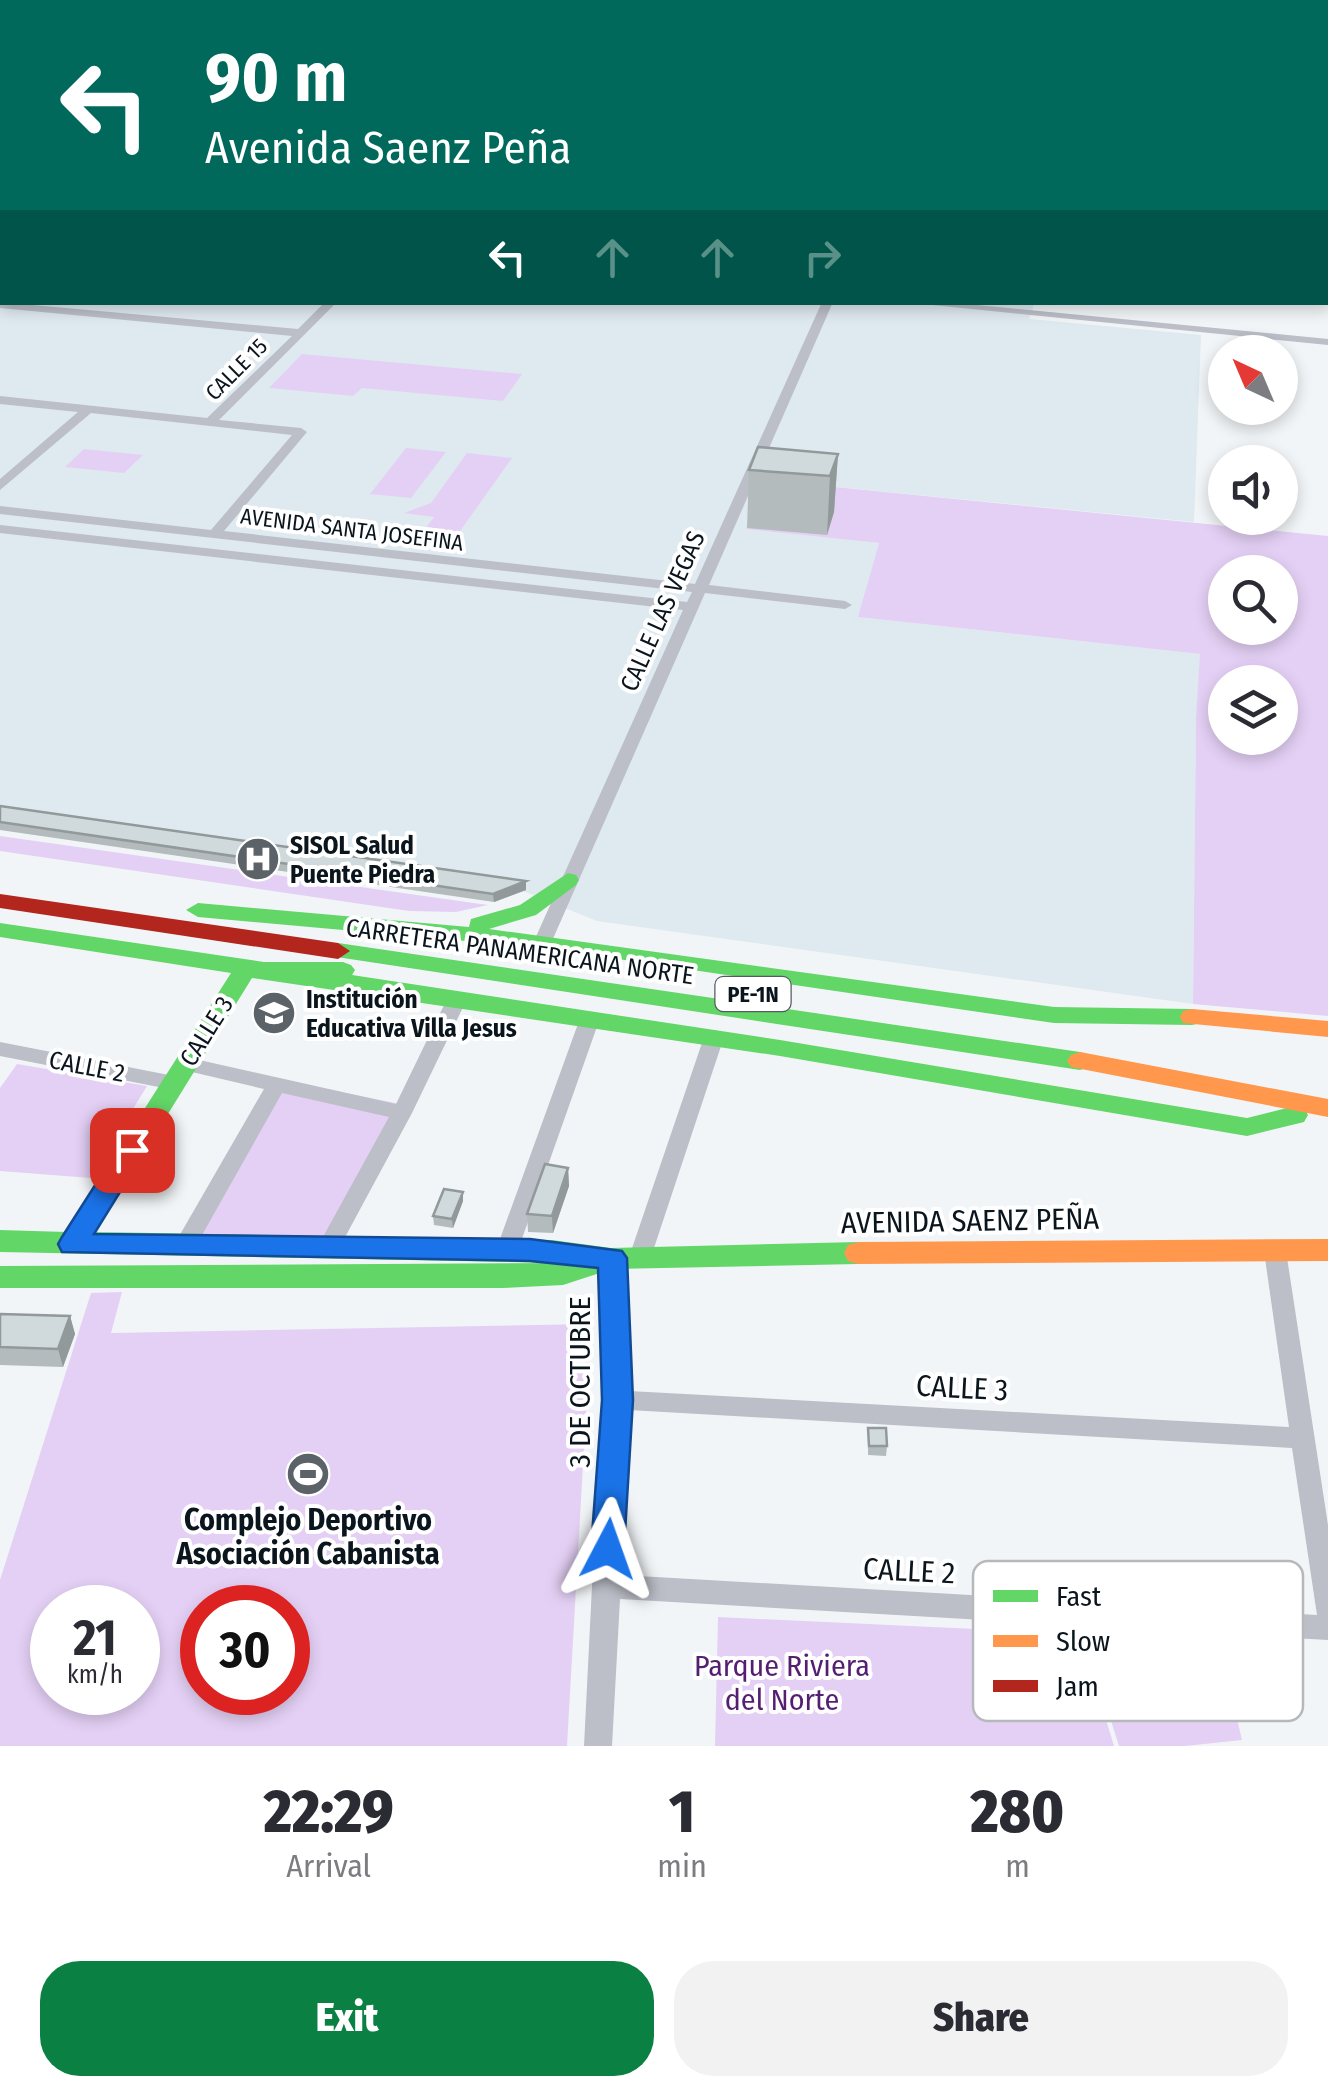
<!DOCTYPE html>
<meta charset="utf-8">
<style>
body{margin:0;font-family:"Fira Sans Condensed",sans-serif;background:#f2f2f3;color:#2b2b33;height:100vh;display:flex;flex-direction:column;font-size:38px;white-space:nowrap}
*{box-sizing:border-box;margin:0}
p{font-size:32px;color:#7c7c81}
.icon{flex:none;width:55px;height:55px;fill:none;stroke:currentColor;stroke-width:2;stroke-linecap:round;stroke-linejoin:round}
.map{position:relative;height:1746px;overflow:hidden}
.side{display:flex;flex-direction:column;background:#fff;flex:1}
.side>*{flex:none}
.top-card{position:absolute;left:0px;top:0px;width:1330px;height:305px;box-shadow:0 5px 15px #0003;background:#00695c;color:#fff;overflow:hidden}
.needle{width:65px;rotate:316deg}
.tools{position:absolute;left:1208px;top:335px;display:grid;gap:20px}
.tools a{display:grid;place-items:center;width:90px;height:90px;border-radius:50%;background:#fff;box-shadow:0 5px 15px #0003;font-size:50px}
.speed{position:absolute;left:30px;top:1585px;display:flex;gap:20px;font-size:50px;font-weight:700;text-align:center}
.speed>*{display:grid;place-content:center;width:130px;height:130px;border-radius:50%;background:#fff;box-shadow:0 5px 15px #0003;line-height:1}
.speed small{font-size:25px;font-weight:400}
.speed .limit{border:15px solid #d22;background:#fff;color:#111}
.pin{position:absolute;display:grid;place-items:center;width:85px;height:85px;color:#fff;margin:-42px;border-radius:20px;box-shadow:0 5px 15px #0006}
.me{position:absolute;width:110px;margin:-55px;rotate:4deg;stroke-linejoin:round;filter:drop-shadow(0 0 8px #0008)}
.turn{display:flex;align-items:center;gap:35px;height:210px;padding:0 40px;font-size:45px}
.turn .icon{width:130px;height:130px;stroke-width:2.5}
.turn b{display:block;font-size:70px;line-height:85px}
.lanes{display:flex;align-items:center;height:95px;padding:0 40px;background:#0003;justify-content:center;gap:50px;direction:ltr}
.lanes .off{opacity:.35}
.eta{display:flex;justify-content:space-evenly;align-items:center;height:170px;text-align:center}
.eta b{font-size:60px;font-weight:800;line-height:70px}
.cta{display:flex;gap:20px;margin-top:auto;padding:20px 40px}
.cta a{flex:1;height:115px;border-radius:40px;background:#0b8043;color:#fff;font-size:40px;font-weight:800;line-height:115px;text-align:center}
.cta a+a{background:#f2f2f3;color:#2b2b33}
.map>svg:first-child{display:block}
.built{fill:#dfe9f0}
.green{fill:#e4d0f5;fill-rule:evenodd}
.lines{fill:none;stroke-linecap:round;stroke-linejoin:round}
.street{fill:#bcbec8;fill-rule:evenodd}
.fast{fill:#63d668;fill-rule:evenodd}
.slow{fill:#ff974d;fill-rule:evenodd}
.jam{fill:#b3261e;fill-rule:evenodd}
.wall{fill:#b3bbbd}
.shaded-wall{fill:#92999a}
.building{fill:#d0dadc;stroke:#92999a;stroke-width:2.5}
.route{fill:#1a73e8;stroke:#114b97;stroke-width:2.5}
.labels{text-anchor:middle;stroke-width:8;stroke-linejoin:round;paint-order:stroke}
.far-street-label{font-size:22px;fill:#0a151d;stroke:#fff}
.shield{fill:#fff;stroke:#545b61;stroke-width:2.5}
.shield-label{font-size:22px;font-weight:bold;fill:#0a151d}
.street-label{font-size:25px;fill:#0a151d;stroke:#fff}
.poi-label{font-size:25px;font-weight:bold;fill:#0a151d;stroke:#fff;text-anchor:start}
.near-street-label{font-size:30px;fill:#0a151d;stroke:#fff}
.near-poi-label{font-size:30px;font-weight:bold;fill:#0a151d;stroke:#fff}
.near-park-label{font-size:30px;fill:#551f71;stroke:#fff}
.key{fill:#fff;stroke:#b6b9bb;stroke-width:2.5}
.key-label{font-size:28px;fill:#0a151d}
</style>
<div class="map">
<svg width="1328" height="1746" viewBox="0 0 1328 1746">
<rect width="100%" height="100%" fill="#f2f5f7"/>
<path class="built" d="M0 0 677 2H2V302H1035L1029 319 1201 335 1194 522 766 480 747 529 879 543 859 617 1201 654 1196 717 1193 1004 597 921 518 889 0 814Z"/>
<path class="green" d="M302 354 522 374 503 401 362 388 353 396 269 388Z
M406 448 446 452 411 498 370 494Z
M84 449 143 455 124 473 65 467Z
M467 453 512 458 448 548 414 544 434 517 404 513 431 503Z
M765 480 1328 536V1016L1193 1004 1196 717 1200 654 858 617 879 543 746 529ZM1225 572H1280V628H1225ZM1225 682H1280V738H1225Z
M0 836 488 905 456 912 409 911 0 851Z
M17 1064 147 1086 91 1178 0 1171V1088Z
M277 1079 400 1104 326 1257 180 1254Z
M122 1292 111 1333 591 1324 567 1746H0V1580L91 1293ZM52 1608H138V1692H52ZM202 1608H288V1692H202Z
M718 1617 1080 1634 1114 1746H715Z
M1084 1636 1219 1643 1242 1740 1185 1746H1119Z"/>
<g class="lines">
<path class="street" d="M455 0H463V2H456Z
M1321 0H1328V3Z
M0 15H2V20H0Z
M0 86H2V90H0Z
M0 302 298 329 325 302H337L219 420 301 428 307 432 224 531 695 584 822 302H833L709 585 845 601 852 605 845 609 705 593 552 941 549 945H537L534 941 683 610 0 533V525L687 602 692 592 0 514V506L211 530 292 435 91 413 0 490V479L78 412 0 404V396L207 418 292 336 0 308Z
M903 302H947L1328 339V345Z
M456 995 466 1001 412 1113 337 1252 329 1254 321 1252 318 1246 389 1117 282 1093 193 1251 185 1253 177 1251 174 1245 264 1089 179 1069 176 1064 179 1059 186 1057 396 1104 446 1001Z
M589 1015 596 1016 599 1021 518 1250 515 1256 507 1258 499 1256 496 1250 579 1021 582 1016Z
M714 1030 721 1032 724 1037 651 1257 648 1263 640 1265 632 1263 629 1257 704 1037 707 1032Z
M0 1042 174 1076 181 1078 184 1083 181 1088 174 1090 0 1056Z
M1275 1243 1283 1245 1286 1251 1328 1525V1640L620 1599 612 1746H584L592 1586 606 1400 601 1258 604 1252 612 1250 620 1252 623 1258 629 1391 1289 1427 1264 1251 1267 1245ZM629 1410 1292 1448 1317 1615 621 1575Z"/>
<path class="fast" d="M0 255H2V263H0Z
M568 873 576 875 579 880 576 885 536 915 489 929 1054 1007 1192 1009 1201 1011 1204 1017 1201 1023 1192 1025 1054 1023 543 948 198 917 186 910 198 903 469 927 471 919 520 905Z
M0 923 264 962H343L351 965 355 970 352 975 780 1040 1247 1118 1295 1106 1304 1108 1308 1115 1304 1122 1247 1136 780 1056 252 978 95 1232 552 1240 611 1248 858 1242 868 1245 872 1253 868 1261 858 1264 612 1269 563 1285 503 1288H0V1266L563 1263 0 1252V1230L66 1232 231 973 0 937Z
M338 943 1080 1052 1089 1055 1093 1061 1089 1067 1080 1070 330 956 326 951Z"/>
<path class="slow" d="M1192 1009 1328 1021V1037L1183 1023 1180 1017 1183 1011Z
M1080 1052 1328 1099V1117L1071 1067 1067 1061 1071 1055Z
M1328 1239V1261L858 1264 848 1261 844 1253 848 1245 858 1242Z"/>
<path class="jam" d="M0 894 338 943 350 951 338 959 0 908Z"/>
</g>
<path class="wall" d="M838 454 834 512 827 535 747 528 749 470Z
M0 806 526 890 494 902 0 830Z
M568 1168 569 1186 553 1233 528 1232 527 1214Z
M463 1192V1201L453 1228 434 1225 433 1216Z
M0 1314 70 1316 75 1334 63 1367 0 1365Z
M868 1428 887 1446 886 1456 868 1455Z"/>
<path class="shaded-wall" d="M838 454 834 512 827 535 830 476Z
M526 881V890L494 902 493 894Z
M568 1168 569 1186 553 1233 552 1216Z
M463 1192V1201L453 1228 452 1219Z
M70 1316 75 1334 63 1367 58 1349Z"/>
<path class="building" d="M758 447 838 454 830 476 749 470Z
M0 806 526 881 493 894 0 822Z
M545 1164 568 1168 552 1216 527 1214Z
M444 1189 463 1192 452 1219 433 1216Z
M0 1314 70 1316 58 1349 0 1347Z
M868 1428H886L887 1446H869Z"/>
<path class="route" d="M132 1140 142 1143 146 1150 94 1234 530 1239 622 1251 627 1258 633 1400 624 1549 620 1559 608 1563 596 1559 591 1549 602 1400 598 1268 530 1261 62 1252 58 1244 62 1237 122 1143Z"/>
<defs>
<g id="hospital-disc" transform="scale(2.25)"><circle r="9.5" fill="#5b6369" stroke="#fff"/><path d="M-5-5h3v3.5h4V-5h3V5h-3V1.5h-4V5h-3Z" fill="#fff"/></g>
<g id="school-disc" transform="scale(2.25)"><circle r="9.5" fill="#5b6369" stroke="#fff"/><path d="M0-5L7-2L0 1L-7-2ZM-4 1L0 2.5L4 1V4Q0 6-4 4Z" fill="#fff"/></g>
<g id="stadium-disc" transform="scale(2.25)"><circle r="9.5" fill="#5b6369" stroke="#fff"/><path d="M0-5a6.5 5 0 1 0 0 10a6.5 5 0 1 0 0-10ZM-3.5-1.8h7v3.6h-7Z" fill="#fff"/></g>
</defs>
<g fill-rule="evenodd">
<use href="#hospital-disc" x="258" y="859"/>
<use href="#school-disc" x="274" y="1013"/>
<use href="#stadium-disc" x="308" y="1474"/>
</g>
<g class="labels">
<g class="far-street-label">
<text transform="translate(236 369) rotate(-45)" y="8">CALLE 15</text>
<text transform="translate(352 529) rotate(7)" y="8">AVENIDA SANTA JOSEFINA</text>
</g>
<rect class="shield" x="715.5" y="977" width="75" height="34" rx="8"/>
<g class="shield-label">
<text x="753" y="1002">PE-1N</text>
</g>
<g class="street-label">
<text transform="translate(662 611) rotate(-66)" y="9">CALLE LAS VEGAS</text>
<text transform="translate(520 951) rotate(8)" y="9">CARRETERA PANAMERICANA NORTE</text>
<text transform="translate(206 1031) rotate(-58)" y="9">CALLE 3</text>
<text transform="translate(87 1066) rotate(11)" y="9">CALLE 2</text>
</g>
<g class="poi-label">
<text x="290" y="854">SISOL Salud<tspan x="290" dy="29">Puente Piedra</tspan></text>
<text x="306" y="1008">Institución<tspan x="306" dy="29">Educativa Villa Jesus</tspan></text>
</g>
<g class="near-street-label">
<text transform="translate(970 1221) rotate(-1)" y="10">AVENIDA SAENZ PEÑA</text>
<text transform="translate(580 1382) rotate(-90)" y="10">3 DE OCTUBRE</text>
<text transform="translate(962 1388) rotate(3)" y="10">CALLE 3</text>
<text transform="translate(909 1571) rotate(3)" y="10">CALLE 2</text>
</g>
<g class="near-poi-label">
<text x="308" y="1530">Complejo Deportivo<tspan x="308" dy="34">Asociación Cabanista</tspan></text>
</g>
<g class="near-park-label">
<text x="782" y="1676">Parque Riviera<tspan x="782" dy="34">del Norte</tspan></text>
</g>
</g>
<rect x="973" y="1561" width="330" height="160" rx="15" class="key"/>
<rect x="993" y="1590" width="45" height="12" fill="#63d668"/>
<rect x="993" y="1635" width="45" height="12" fill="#ff974d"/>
<rect x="993" y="1680" width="45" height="12" fill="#b3261e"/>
<g class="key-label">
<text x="1056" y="1606">Fast</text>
<text x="1056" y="1651">Slow</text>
<text x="1056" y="1696">Jam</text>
</g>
</svg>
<div class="tools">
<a><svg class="needle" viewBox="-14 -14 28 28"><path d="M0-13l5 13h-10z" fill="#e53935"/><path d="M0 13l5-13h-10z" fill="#7c7c81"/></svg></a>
<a><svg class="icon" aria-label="sound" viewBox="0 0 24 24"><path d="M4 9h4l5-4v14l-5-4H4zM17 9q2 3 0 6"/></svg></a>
<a><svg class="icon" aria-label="search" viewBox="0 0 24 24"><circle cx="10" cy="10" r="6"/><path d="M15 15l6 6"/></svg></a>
<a><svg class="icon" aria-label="layers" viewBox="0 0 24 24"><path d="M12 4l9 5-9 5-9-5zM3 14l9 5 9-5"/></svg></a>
</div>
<div class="speed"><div>21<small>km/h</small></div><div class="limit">30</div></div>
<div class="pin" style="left:132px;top:1150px;background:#d93025"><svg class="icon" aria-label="arrive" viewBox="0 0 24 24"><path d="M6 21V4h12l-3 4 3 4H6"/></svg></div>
<svg class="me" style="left:608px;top:1549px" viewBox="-20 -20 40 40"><path d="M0-17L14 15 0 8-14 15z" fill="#1a73e8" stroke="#fff" stroke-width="4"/></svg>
<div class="top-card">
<div class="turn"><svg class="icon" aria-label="left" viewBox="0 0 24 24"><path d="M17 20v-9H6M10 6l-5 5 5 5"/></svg><div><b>90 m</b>Avenida Saenz Peña</div></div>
<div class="lanes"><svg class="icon" aria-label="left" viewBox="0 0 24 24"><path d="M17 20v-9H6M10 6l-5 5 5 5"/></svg><svg class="icon off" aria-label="ahead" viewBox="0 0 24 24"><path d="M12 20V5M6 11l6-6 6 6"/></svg><svg class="icon off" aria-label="ahead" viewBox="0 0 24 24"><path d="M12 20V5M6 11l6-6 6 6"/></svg><svg class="icon off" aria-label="right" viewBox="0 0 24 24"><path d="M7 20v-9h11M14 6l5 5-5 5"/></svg></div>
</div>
</div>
<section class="side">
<div class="eta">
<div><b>22:29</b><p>Arrival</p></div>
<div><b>1</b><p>min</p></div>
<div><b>280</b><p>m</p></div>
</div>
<div class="cta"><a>Exit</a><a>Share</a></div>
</section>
